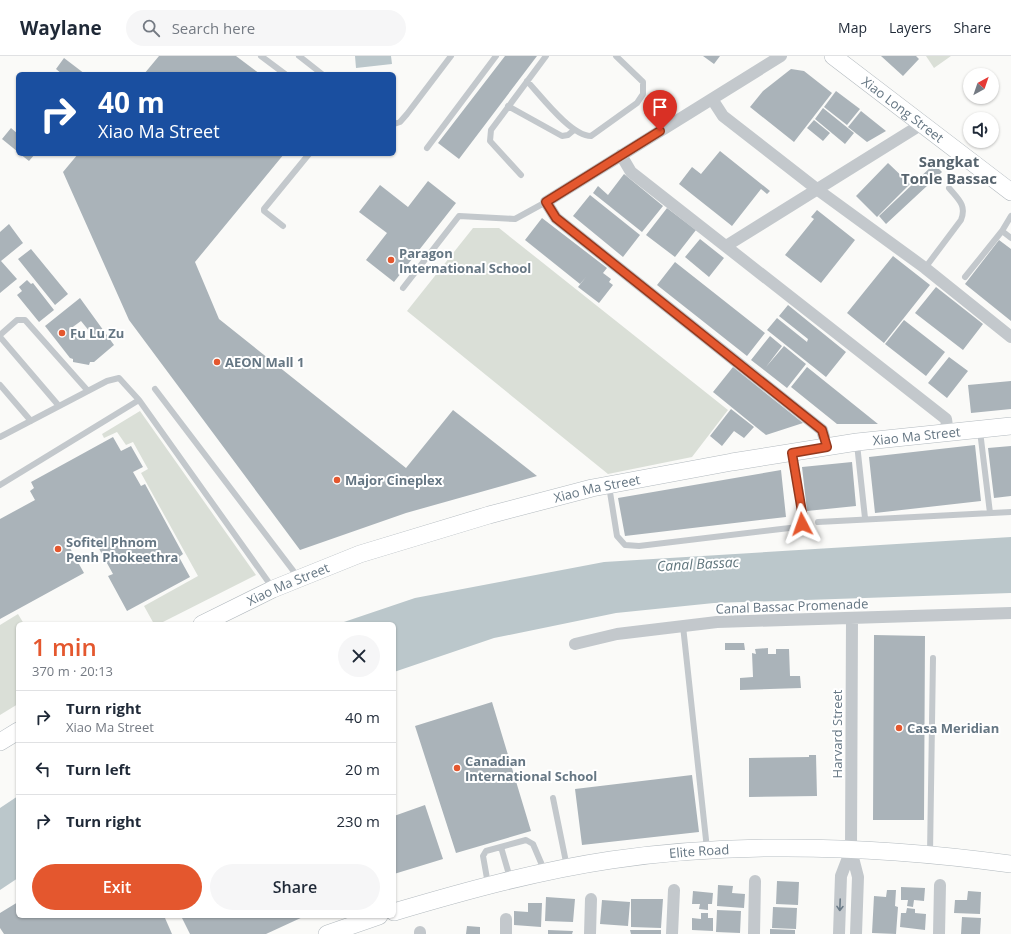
<!DOCTYPE html>
<meta charset="utf-8">
<style>
body{margin:0;font-family:"Open Sans",sans-serif;background:#f6f6f7;color:#1f2937;height:100vh;display:flex;flex-direction:column;font-size:15px;white-space:nowrap}
*{box-sizing:border-box;margin:0}
p{font-size:13px;color:#747a83}
.icon{flex:none;width:22px;height:22px;fill:none;stroke:currentColor;stroke-width:2;stroke-linecap:round;stroke-linejoin:round}
.map{position:relative;flex:1;overflow:hidden}
.details{position:absolute;left:16px;top:566px;width:380px;height:296px;display:flex;flex-direction:column;background:#fff;border-radius:6px;box-shadow:0 1px 3px #0004}
.details>*{flex:none}
.hud{position:absolute;left:16px;top:16px;width:380px;height:84px;border-radius:6px;box-shadow:0 1px 3px #0004;background:#1a4fa0;color:#fff;overflow:hidden}
.needle{width:26px;rotate:40deg}
.controls{position:absolute;left:963px;top:12px;display:grid;gap:8px}
.controls a{display:grid;place-items:center;width:36px;height:36px;border-radius:50%;background:#fff;box-shadow:0 1px 3px #0004;font-size:20px}
.pin{position:absolute;display:grid;place-items:center;width:34px;height:34px;color:#fff;margin:-41px -17px;border-radius:50% 50% 50% 0;rotate:-45deg;box-shadow:0 0 4px #0007}
.pin .icon{rotate:45deg}
.me{position:absolute;width:44px;margin:-22px;rotate:356deg;stroke-linejoin:round;filter:drop-shadow(0 0 3px #0008)}
.turn{display:flex;align-items:center;gap:14px;height:84px;padding:0 16px;font-size:18px}
.turn .icon{width:52px;height:52px;stroke-width:2.5}
.turn b{display:block;font-size:28px;line-height:34px}
.round{display:grid;place-items:center;flex:none;width:42px;height:42px;border-radius:21px;background:#f6f6f7}
.head{display:flex;align-items:center;justify-content:space-between;height:68px;padding:0 16px}
h1{font-size:24px;font-weight:600;line-height:30px;color:#e4572e}
.button{display:flex;gap:8px;margin-top:auto;padding:8px 16px}
.button a{flex:1;height:46px;border-radius:24px;background:#e4572e;color:#fff;font-size:16px;font-weight:600;line-height:46px;text-align:center}
.button a+a{background:#f6f6f7;color:#1f2937}
ul{padding:0;list-style:none}
li{display:flex;align-items:center;gap:12px;height:52px;padding:0 16px;border-top:1px solid #e0e1e3}
li div{flex:1}
li b{display:block;font-size:15px}
li em{font-style:normal}
header{display:flex;align-items:center;gap:24px;box-sizing:border-box;height:56px;padding:0 20px;background:#fff;border-bottom:1px solid #e0e1e3}
header strong{font-size:19px}
nav{display:flex;gap:22px;margin-inline-start:auto;font-size:14px}
.search{width:280px;height:36px;background:#f6f6f7;display:flex;align-items:center;gap:10px;box-sizing:border-box;padding:0 14px;border-radius:22px;color:#747a83;font-size:15px}
.map>svg:first-child{display:block}
.green{fill:#dadfd7}
.water{fill:#bbc7cb}
.building{fill:#aab3b9;fill-rule:evenodd}
.lines{fill:none;stroke-linecap:round;stroke-linejoin:round}
.secondary-casing{stroke:#b3babf;stroke-width:18}
.lane{stroke:#c3c8cc;stroke-width:6}
.street{stroke:#c3c8cc;stroke-width:12}
.secondary{stroke:#fff;stroke-width:17}
.oneway{stroke:#6a7a87}
.route-casing{stroke:#94391e;stroke-width:10}
.route{stroke:#e4572e;stroke-width:7}
.poi-dot{fill:#e4572e;stroke:#fff;stroke-width:1.5}
.labels{text-anchor:middle;stroke-width:4;stroke-linejoin:round;paint-order:stroke}
.street-label{font-size:13px;fill:#657683;stroke:#fff}
.poi-label{font-size:13px;font-weight:bold;fill:#657683;stroke:#fff;text-anchor:start}
.water-label{font-size:14px;font-style:italic;fill:#60757c;stroke:#fff}
.quarter-label{font-size:15px;font-weight:bold;fill:#57646e;stroke:#fff}
</style>
<header>
<strong>Waylane</strong>
<div class="search"><svg class="icon" aria-label="search" viewBox="0 0 24 24"><circle cx="10" cy="10" r="6"/><path d="M15 15l6 6"/></svg>Search here</div>
<nav><a>Map</a><a>Layers</a><a>Share</a></nav>
</header>
<div class="map">
<svg width="1011" height="878" viewBox="0 0 1011 878">
<rect width="100%" height="100%" fill="#fafaf8"/>
<path class="green" d="M926 0H951L934 12Z
M473 172H499L728 354 692 401 608 418 407 255Z
M140 355 256 519 159 568H154L144 550 198 520 141 417 148 413 133 386 126 389 117 376 104 382 102 378Z
M18 558 24 568H18V648L0 659V569Z"/>
<path class="water" d="M355 0H391L392 8 356 12Z
M1011 481V537L714 547 616 557 494 582 394 616V568H338L415 542 604 506Z
M18 740V822L0 834V752Z"/>
<path class="building" d="M159 0H236L260 18H144Z
M505 0H537L459 103 438 87Z
M703 0H720L714 8Z
M881 0H916L919 3 903 20Z
M64 2 85 18H62L56 13Z
M791 13 804 15 832 37 794 86 750 51 763 35Z
M836 35 860 53 847 69 824 51Z
M823 52 854 77 845 88 815 63Z
M861 55 886 75 867 86 848 71Z
M814 64 830 77 823 85 807 72Z
M11 72 18 78V96L2 83Z
M720 95 770 135 767 138 761 133 732 170 679 128 692 111 701 118Z
M20 98H35L29 105Z
M78 98H284L195 206 219 263 406 412 453 354 537 420 406 457 300 494 129 264 63 116Z
M888 107 910 128 877 161 856 140Z
M934 108 942 116 886 168 879 160Z
M624 118 663 150 642 176 593 137 598 130 608 139Z
M428 125 456 147 394 226 366 204 387 177 359 156 380 129 408 151Z
M590 139 640 179 623 201 573 160Z
M667 152 696 174 675 201 646 179Z
M817 154 855 184 821 227 785 199 814 163 811 161Z
M542 162 607 212 603 217 611 223 609 226 613 229 599 247 578 231 586 221 580 228 525 184Z
M9 168 23 187 1 205 17 223 0 237V176Z
M700 183 724 202 709 221 685 201Z
M999 184 1011 193V265L965 228Z
M31 193 68 238 55 249 18 203Z
M893 200 930 229 884 287 847 257Z
M675 206 765 277 747 300 657 229Z
M27 224 31 228 33 227 54 254 39 266 17 239 22 235 19 231Z
M936 231 983 268 963 294 915 257Z
M80 242 114 289 94 306H90L89 309 73 306V303L70 302 45 270ZM81 265 94 281 91 284 77 282 70 273Z
M788 249 846 296 826 321 767 274 777 262 807 286 808 283 779 260Z
M904 264 945 296 926 320 885 288Z
M770 280 782 290 766 311 784 290 806 308 787 332 751 304Z
M949 301 968 315 947 342 928 327Z
M733 311 803 367 766 379 713 336Z
M807 311 878 368H837L791 331Z
M1011 325V353L971 357 968 329Z
M731 353 754 371 744 382 734 375 722 390 710 380Z
M113 381 121 395 131 390 143 411 133 416 141 430 145 428 183 498 179 501 190 521 127 555 108 520 113 518 92 480 70 492 84 517 0 563V463L35 444 30 435 34 432 31 426Z
M975 389 981 445 875 457 869 401Z
M1011 390V440L994 442 988 392Z
M852 406 856 450 807 455 802 411Z
M781 414 786 461 625 480 618 442Z
M874 579 925 580 924 764H873Z
M725 587H744L745 594H725Z
M768 592V598H776V593H789L790 620H800L801 632 740 634V622L753 621 752 597 756 598 755 593Z
M492 646 531 775 456 797 415 670Z
M809 699H816L817 740 749 741V702L809 701Z
M692 719 699 776 582 789 575 733Z
M425 749 443 803 394 818V760Z
M777 825 799 826 798 849 776 848Z
M718 829 733 830 732 837 745 838 744 852 717 850Z
M901 831 925 832 924 845 914 844 913 851 907 850 908 844H901Z
M887 834H896L895 850 898 851 896 878 872 877 874 840 886 841Z
M693 835 713 837 712 848H708V854L699 853 700 848H692Z
M968 835 981 836 980 858 954 857 955 844H967Z
M546 841 575 843 573 866 545 865Z
M631 843H663L661 872 631 871Z
M602 844 630 846 628 870 600 868Z
M18 846V860H169L165 862 172 878H4L0 872V857Z
M528 847H542L541 871 514 869V855L528 856Z
M773 851 797 852 796 873 772 872Z
M907 852 915 853V857L926 858 925 874 900 871 901 857H906Z
M717 854 741 855 740 877 716 876Z
M701 857H708V862H713V875L692 874V862L701 863Z
M181 860H305L266 878H190Z
M962 861 981 862 980 878H961Z
M467 870 480 871V878H466Z
M770 873 795 874V878H770Z
M548 874 573 875 572 878H548Z
M630 874H661V878H631Z"/>
<g class="lines">
<g class="secondary-casing">
<g id="secondary">
<path id="s1" d="M833 0 1011 136"/>
<path id="s2" d="M202 568 273 533 360 498 489 459 592 432 732 406 857 386 1011 370"/>
<path d="M0 686 18 675"/>
<path id="s3" d="M394 856C465 835 537 815 611 804 742 785 879 790 1011 808"/>
<path d="M327 878 379 860"/>
</g>
</g>
<path class="lane" d="M261 0 285 18
M299 0 322 18
M527 25C541 40 571 80 591 80L637 47 643 38V26L616 0
M508 50 562 80 568 79 574 74
M394 68 400 66 407 58 451 0
M427 92 496 0
M521 119 490 85 491 74 546 0
M1011 160 1002 175 1011 182
M283 170 264 155V153L309 98
M925 212 961 164C967 149 958 143 949 132
M965 221 1002 175
M403 232 459 160 515 163 546 146
M0 279 17 264H25L88 335
M0 281 59 350
M0 329 31 365
M155 333 298 521
M980 375 990 457
M0 381 107 325 119 322 139 344 272 531
M857 388 865 462
M0 429 139 344
M609 430 617 480 625 489 639 490 798 471 802 468 803 462 792 398
M818 466 1011 456
M683 570 707 793
M553 742 567 811
M501 791 510 822
M930 798 933 602
M488 828 483 800 486 795 526 784 533 788 545 816"/>
<path class="street" d="M781 0 546 146 556 162 822 374 827 391
M712 43 723 60 818 134 925 212 1011 281
M621 99 631 116 946 363 948 377
M726 190 922 68
M852 562 851 794 858 821 856 878
M575 588 617 578 717 566 1011 557
M420 878V876
M506 878V863
M590 878 591 843
M672 878 674 834
M754 878 755 825
M839 878 841 820 851 794
M939 878 940 829"/>
<use href="#secondary" class="secondary"/>
</g>
<defs><path id="oneway-shaft" d="M-6 0H5M1.5-3L5.5 0L1.5 3" fill="none" stroke-width="1.6" stroke-linecap="round" stroke-linejoin="round"/></defs>
<use class="oneway" href="#oneway-shaft" transform="translate(840 849) rotate(92)"/>
<g class="lines">
<g class="route-casing">
<path id="route" d="M660 75 546 146 556 162 822 374 827 391 792 397 803 462 802 468"/>
</g>
<use href="#route" class="route"/>
</g>
<g class="poi-dot">
<circle cx="391" cy="204" r="4"/>
<circle cx="62" cy="277" r="4"/>
<circle cx="217" cy="306" r="4"/>
<circle cx="337" cy="424" r="4"/>
<circle cx="58" cy="493" r="4"/>
<circle cx="899" cy="672" r="4"/>
<circle cx="457" cy="712" r="4"/>
</g>
<g class="labels">
<g class="street-label">
<text dy="5" stroke="none"><textPath href="#s1" startOffset="88">Xiao Long Street</textPath></text>
<text dy="5" stroke="none"><textPath href="#s2" startOffset="743">Xiao Ma Street</textPath></text>
<text dy="5" stroke="none"><textPath href="#s2" startOffset="419">Xiao Ma Street</textPath></text>
<text dy="5" stroke="none"><textPath href="#s2" startOffset="95">Xiao Ma Street</textPath></text>
<text transform="translate(792 550) rotate(-2)" y="5">Canal Bassac Promenade</text>
<text transform="translate(837 678) rotate(-90)" y="5">Harvard Street</text>
<text dy="5" stroke="none"><textPath href="#s3" startOffset="312">Elite Road</textPath></text>
</g>
<g class="poi-label">
<text x="399" y="202">Paragon<tspan x="399" dy="15">International School</tspan></text>
<text x="70" y="282">Fu Lu Zu</text>
<text x="225" y="311">AEON Mall 1</text>
<text x="345" y="429">Major Cineplex</text>
<text x="66" y="491">Sofitel Phnom<tspan x="66" dy="15">Penh Phokeethra</tspan></text>
<text x="907" y="677">Casa Meridian</text>
<text x="465" y="710">Canadian<tspan x="465" dy="15">International School</tspan></text>
</g>
<g class="water-label">
<text transform="translate(698 508) rotate(-3)" y="5">Canal Bassac</text>
</g>
<g class="quarter-label">
<text x="949" y="111">Sangkat<tspan x="949" dy="17">Tonle Bassac</tspan></text>
</g>
</g>
</svg>
<div class="controls">
<a><svg class="needle" viewBox="-14 -14 28 28"><path d="M0-13l5 13h-10z" fill="#e53935"/><path d="M0 13l5-13h-10z" fill="#747a83"/></svg></a>
<a><svg class="icon" aria-label="sound" viewBox="0 0 24 24"><path d="M4 9h4l5-4v14l-5-4H4zM17 9q2 3 0 6"/></svg></a>
</div>
<div class="pin" style="left:660px;top:75px;background:#d93025"><svg class="icon" aria-label="arrive" viewBox="0 0 24 24"><path d="M6 21V4h12l-3 4 3 4H6"/></svg></div>
<svg class="me" style="left:802px;top:468px" viewBox="-20 -20 40 40"><path d="M0-17L14 15 0 8-14 15z" fill="#e4572e" stroke="#fff" stroke-width="4"/></svg>
<div class="hud">
<div class="turn"><svg class="icon" aria-label="right" viewBox="0 0 24 24"><path d="M7 20v-9h11M14 6l5 5-5 5"/></svg><div><b>40 m</b>Xiao Ma Street</div></div>
</div>
<section class="details">
<div class="head"><div><h1>1 min</h1><p>370 m · 20:13</p></div><a class="round"><svg class="icon" aria-label="close" viewBox="0 0 24 24"><path d="M6 6l12 12M18 6L6 18"/></svg></a></div>
<ul>
<li><svg class="icon" aria-label="right" viewBox="0 0 24 24"><path d="M7 20v-9h11M14 6l5 5-5 5"/></svg><div><b>Turn right</b><p>Xiao Ma Street</p></div><em>40 m</em></li>
<li><svg class="icon" aria-label="left" viewBox="0 0 24 24"><path d="M17 20v-9H6M10 6l-5 5 5 5"/></svg><div><b>Turn left</b></div><em>20 m</em></li>
<li><svg class="icon" aria-label="right" viewBox="0 0 24 24"><path d="M7 20v-9h11M14 6l5 5-5 5"/></svg><div><b>Turn right</b></div><em>230 m</em></li>
</ul>
<div class="button"><a>Exit</a><a>Share</a></div>
</section>
</div>
